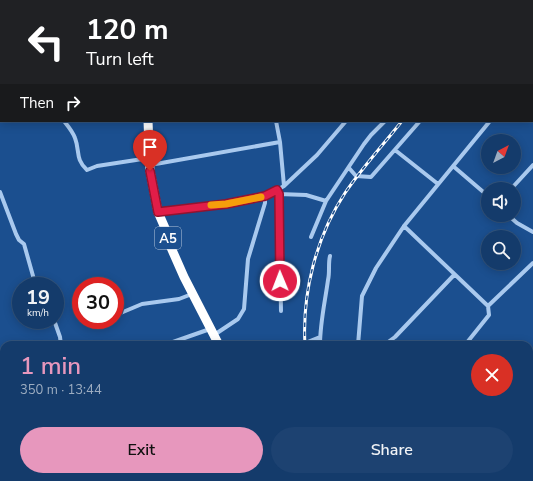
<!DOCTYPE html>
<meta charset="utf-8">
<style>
body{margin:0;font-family:"Nunito Sans",sans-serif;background:#1d4271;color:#f1f3f6;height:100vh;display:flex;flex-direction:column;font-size:15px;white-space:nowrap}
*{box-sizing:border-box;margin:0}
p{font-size:13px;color:#9dadc1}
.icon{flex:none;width:22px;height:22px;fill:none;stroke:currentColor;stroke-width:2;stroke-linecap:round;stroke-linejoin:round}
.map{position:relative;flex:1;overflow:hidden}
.drawer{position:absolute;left:0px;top:341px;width:533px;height:140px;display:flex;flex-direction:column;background:#143b6b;border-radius:12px 12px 0 0;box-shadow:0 2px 10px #0003,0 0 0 1px #33557e}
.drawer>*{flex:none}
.banner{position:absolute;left:0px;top:0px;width:533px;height:122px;box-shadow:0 2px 10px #0003,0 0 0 1px #33557e;background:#202124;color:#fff;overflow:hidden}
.needle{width:26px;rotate:41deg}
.controls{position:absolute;left:481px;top:134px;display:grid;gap:8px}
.controls a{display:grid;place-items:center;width:40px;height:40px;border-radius:50%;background:#143b6b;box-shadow:0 2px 10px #0003,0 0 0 1px #33557e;font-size:20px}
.speed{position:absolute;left:12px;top:277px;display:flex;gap:8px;font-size:20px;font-weight:700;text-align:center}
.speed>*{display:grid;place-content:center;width:52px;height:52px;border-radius:50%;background:#143b6b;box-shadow:0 2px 10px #0003,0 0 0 1px #33557e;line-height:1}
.speed small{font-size:10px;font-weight:400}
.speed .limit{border:6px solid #d22;background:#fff;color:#111}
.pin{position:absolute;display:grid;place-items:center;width:34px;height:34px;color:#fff;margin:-41px -17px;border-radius:50% 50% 50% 0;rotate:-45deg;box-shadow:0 0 4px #0007}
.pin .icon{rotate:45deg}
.me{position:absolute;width:44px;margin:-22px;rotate:359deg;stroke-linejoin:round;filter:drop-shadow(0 0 3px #0008)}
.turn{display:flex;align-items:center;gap:14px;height:84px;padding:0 20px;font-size:18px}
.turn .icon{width:52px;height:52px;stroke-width:2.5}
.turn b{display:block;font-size:28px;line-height:34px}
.then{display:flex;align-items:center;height:38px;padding:0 20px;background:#0003;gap:8px;font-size:15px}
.round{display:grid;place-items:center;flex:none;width:42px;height:42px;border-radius:21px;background:#1d4271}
.headline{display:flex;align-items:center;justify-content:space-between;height:68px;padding:0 20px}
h1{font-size:24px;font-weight:600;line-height:30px;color:#e797bd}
.button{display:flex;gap:8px;margin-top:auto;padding:8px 20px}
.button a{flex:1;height:46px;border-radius:24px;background:#e797bd;color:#111;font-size:16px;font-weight:600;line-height:46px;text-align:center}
.button a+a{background:#1d4271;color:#f1f3f6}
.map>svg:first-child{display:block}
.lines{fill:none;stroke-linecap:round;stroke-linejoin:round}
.stream{stroke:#9cc4f0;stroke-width:1.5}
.street{stroke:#a9c9ee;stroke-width:4}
.highway{stroke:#fff;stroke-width:9}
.rail-casing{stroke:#fff;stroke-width:3}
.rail{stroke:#1b4f8f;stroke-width:1.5;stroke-dasharray:4.5;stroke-linecap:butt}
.route-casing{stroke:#92132f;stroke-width:10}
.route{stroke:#e11d48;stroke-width:7}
.slow{stroke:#f59e0b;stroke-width:7}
.labels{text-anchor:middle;stroke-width:4;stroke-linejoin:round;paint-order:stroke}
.shield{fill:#1b4f8f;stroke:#bbcadd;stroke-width:1}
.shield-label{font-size:13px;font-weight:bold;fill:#fff}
</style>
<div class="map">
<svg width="533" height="481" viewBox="0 0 533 481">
<rect width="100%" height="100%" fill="#1b4f8f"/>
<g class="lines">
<path class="stream" d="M0 406H4
M104 477 109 481"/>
<path class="street" d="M87 0 89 1
M253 0V1
M365 0 366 1
M99 1 100 0
M160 1 164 0
M318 1 322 0
M532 2H533
M0 4H1
M0 59H1
M532 92H533
M64 121C68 126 73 132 75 138 80 151 75 159 87 170L97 166 149 158
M276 121 280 142 284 186
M395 150 438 184
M150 165 280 142
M453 166 488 196
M349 168 356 176 371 177 420 121
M511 189 533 165
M277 190 279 194 281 311
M0 192 16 234 19 240 24 244 35 283 37 286
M279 194 306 195 326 201
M158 212 226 204 272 193 284 186 317 155 346 121
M508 215 517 223 533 232
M404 226 488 306
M311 237 326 201 364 144 371 135 385 121
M115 314 123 312 142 304 179 299 192 294
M54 320 60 337 61 345
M214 335 238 319 244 309 248 259 265 203V195
M150 345 173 342 210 329
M300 345 320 337
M320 345C320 323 325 302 328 280 330 272 328 264 330 256
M358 345 362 296 376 268 404 226 490 121
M384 345 395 337 454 275
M465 345 489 315 488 306 533 263
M0 362 4 361
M529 407 533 400
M0 436 4 435
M529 458 533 459
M18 477 19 481
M67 477 72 481
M182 477 189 481
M225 477 227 481
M366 477 368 481
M421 477 424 481
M124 481 128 477
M281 481 286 477
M502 481 504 477"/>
<path class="highway" d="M137 0 138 1
M148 121 150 171 158 212 165 228 169 243 184 277 219 345
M291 477 294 481"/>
<g class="rail-casing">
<path id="rail" d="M478 1V0
M305 345C302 293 316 237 345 193 362 168 383 145 402 121
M350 477 353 481"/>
</g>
<use href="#rail" class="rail"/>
</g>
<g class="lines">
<g class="route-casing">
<path id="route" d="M150 171 158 212 226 204 265 196 277 190 279 194 280 281"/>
</g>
<use href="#route" class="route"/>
<path class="slow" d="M211 205 226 204 261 197"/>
</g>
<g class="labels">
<rect class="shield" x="155" y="227" width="26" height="22" rx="3"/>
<g class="shield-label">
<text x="168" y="243">A5</text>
</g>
</g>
</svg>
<div class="controls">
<a><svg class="needle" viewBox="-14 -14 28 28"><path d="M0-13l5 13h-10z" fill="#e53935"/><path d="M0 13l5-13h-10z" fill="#9dadc1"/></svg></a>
<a><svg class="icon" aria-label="sound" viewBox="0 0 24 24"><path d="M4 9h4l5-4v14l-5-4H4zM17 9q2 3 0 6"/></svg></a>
<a><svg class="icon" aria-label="search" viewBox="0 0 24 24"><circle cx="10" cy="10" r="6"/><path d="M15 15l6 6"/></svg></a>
</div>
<div class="speed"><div>19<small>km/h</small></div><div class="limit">30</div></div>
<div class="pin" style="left:150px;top:171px;background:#d93025"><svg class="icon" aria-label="arrive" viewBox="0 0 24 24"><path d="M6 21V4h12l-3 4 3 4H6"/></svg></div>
<svg class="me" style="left:280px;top:281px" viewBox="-20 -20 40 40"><circle r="17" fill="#e11d48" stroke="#fff" stroke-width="3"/><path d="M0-11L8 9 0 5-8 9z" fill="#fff"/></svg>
<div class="banner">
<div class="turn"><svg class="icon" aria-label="left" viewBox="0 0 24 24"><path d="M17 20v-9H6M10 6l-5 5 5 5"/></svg><div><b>120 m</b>Turn left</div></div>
<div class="then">Then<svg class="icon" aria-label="right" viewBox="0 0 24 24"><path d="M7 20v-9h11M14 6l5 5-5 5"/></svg></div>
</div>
<section class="drawer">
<div class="headline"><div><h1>1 min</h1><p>350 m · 13:44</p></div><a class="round" style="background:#d93025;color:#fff"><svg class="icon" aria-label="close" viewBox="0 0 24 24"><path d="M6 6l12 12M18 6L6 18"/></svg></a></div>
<div class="button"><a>Exit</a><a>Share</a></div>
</section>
</div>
